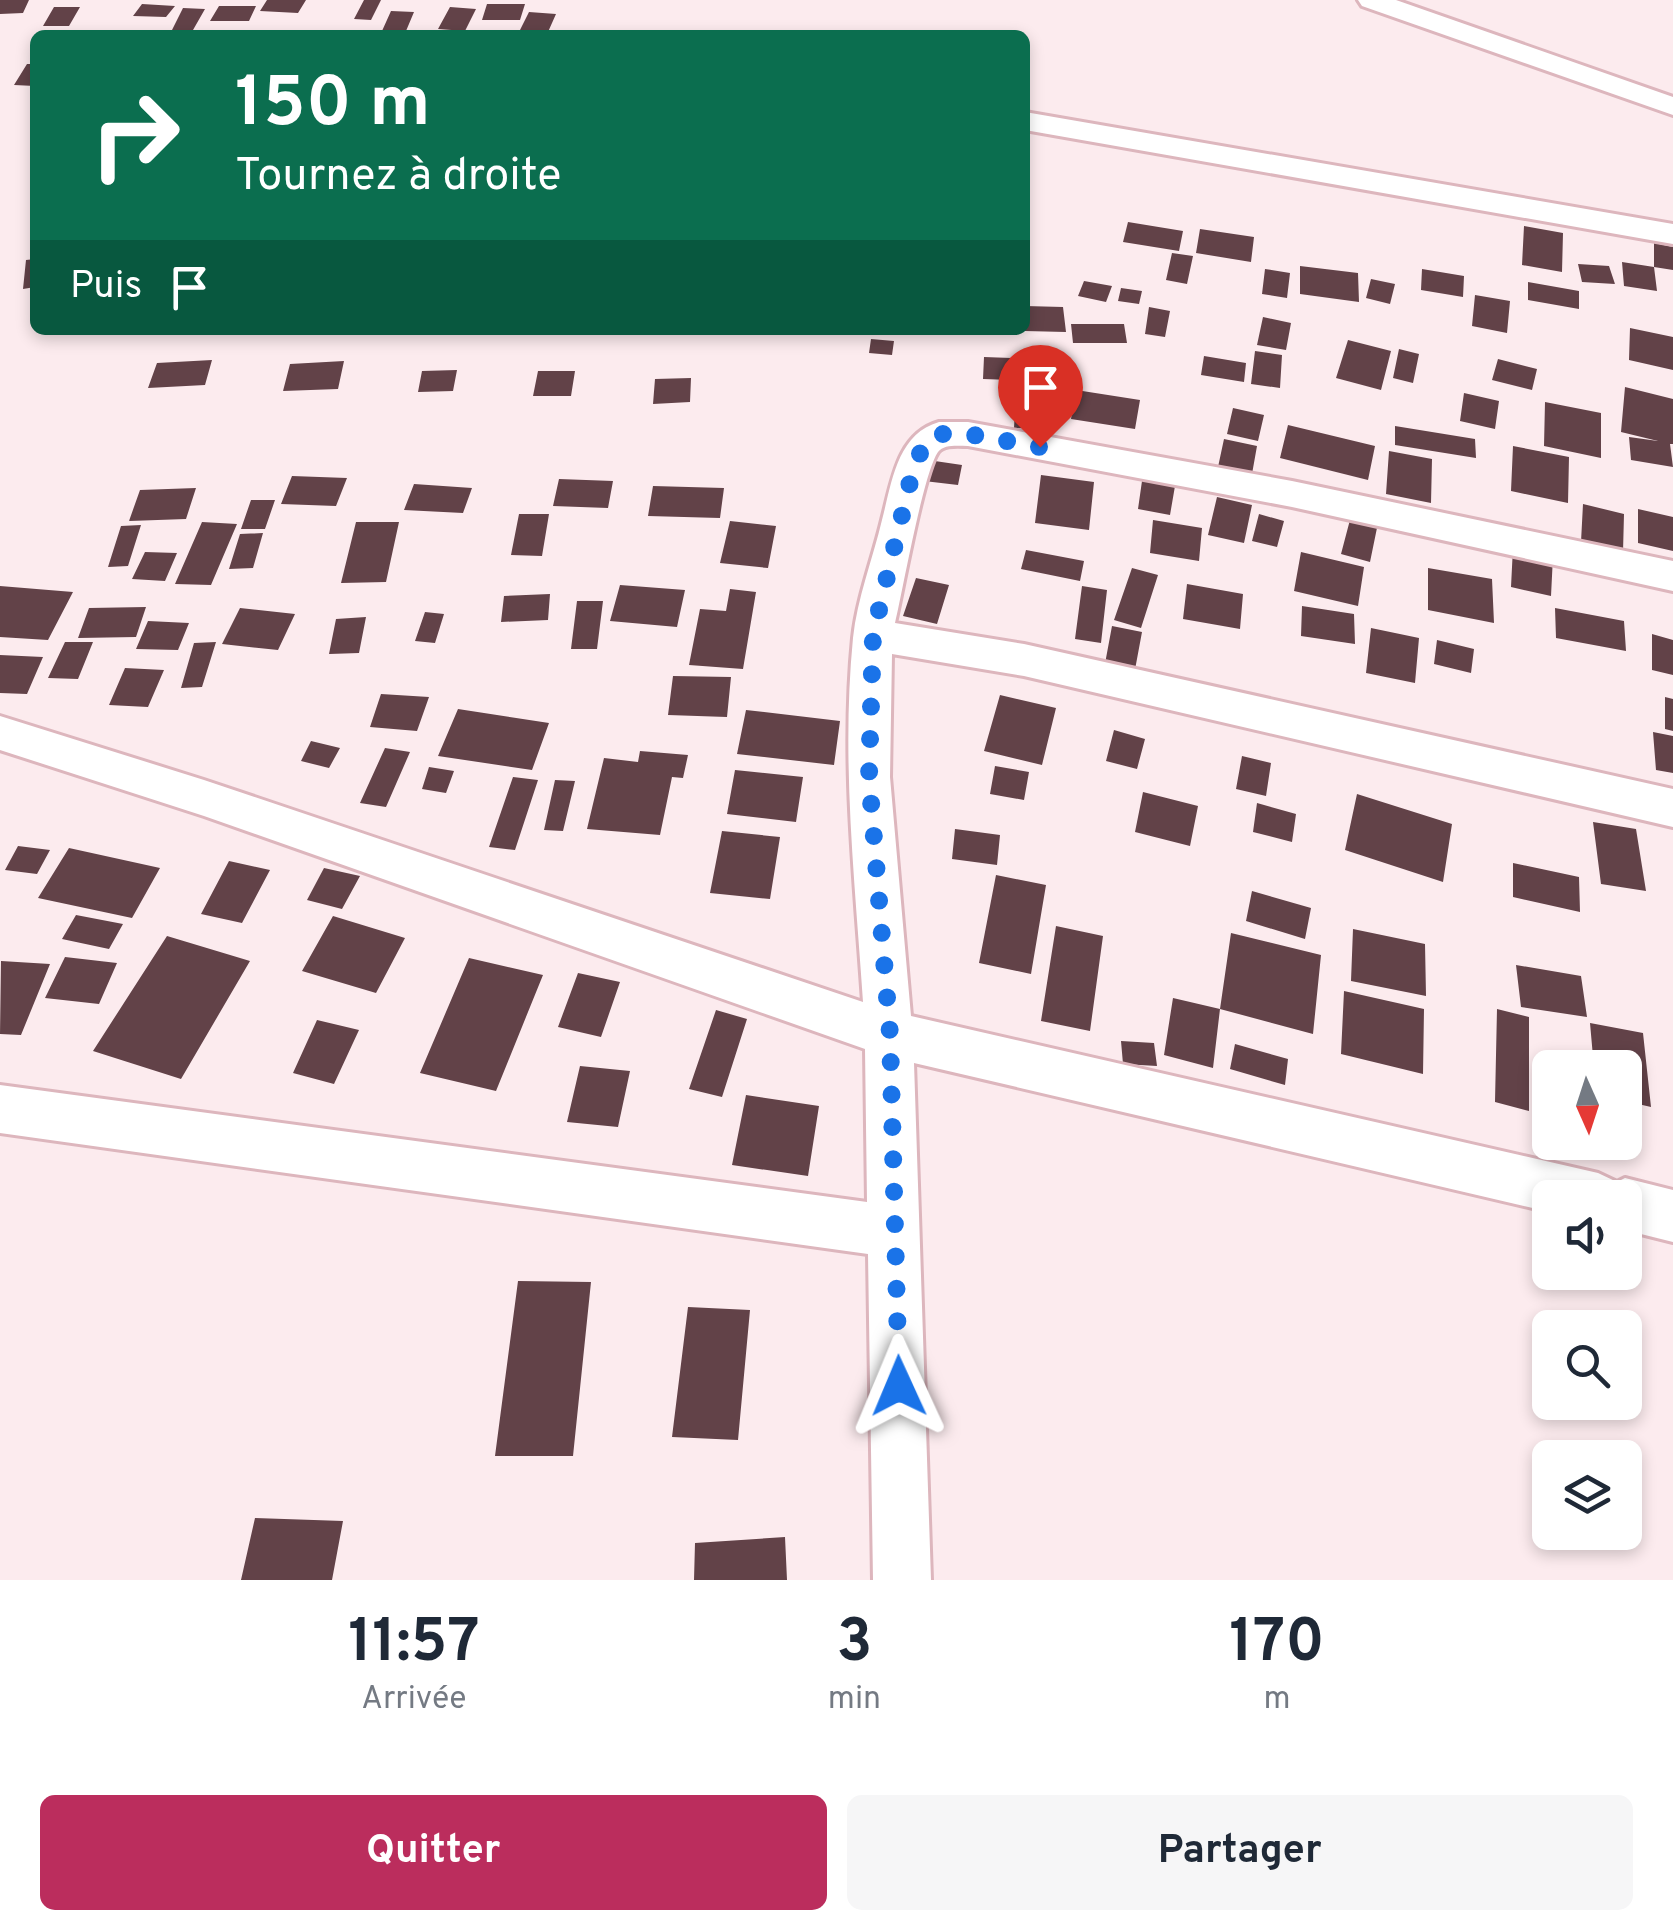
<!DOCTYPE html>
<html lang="fr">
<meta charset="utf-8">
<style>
body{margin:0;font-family:Overpass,sans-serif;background:#f6f6f7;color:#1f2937;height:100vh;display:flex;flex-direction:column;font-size:38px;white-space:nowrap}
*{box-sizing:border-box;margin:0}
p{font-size:32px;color:#747a83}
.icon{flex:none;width:55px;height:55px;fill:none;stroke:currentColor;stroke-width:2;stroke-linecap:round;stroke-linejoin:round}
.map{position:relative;height:1580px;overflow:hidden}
.drawer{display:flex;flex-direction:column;background:#fff;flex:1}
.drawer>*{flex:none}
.top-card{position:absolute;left:30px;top:30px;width:1000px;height:305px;border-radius:15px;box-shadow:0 5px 15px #0003;background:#0b6e4f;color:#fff;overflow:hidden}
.needle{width:65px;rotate:177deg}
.tools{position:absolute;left:1532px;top:1050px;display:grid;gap:20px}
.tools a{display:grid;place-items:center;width:110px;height:110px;border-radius:15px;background:#fff;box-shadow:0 5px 15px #0003;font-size:50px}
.pin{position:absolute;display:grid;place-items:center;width:85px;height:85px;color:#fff;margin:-102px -42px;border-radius:50% 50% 50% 0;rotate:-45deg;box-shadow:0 0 10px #0007}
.pin .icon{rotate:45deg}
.me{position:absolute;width:110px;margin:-55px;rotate:359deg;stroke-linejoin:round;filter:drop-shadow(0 0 8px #0008)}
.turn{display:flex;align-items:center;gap:35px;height:210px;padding:0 40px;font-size:45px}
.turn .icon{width:130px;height:130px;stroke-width:2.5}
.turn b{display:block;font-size:70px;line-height:85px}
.then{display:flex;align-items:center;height:95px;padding:0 40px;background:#0003;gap:20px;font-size:38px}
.eta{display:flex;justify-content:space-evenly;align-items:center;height:170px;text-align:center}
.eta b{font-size:60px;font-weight:700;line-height:70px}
.action{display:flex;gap:20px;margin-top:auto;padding:20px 40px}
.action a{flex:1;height:115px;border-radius:15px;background:#bb2d5d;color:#fff;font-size:40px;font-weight:700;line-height:115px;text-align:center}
.action a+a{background:#f6f6f7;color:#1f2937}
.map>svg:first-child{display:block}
.building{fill:#624248}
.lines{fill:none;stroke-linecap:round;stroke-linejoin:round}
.street-casing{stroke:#ddb6bd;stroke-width:6}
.street{fill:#fff;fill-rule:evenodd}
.route{stroke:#1a73e8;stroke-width:18;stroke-dasharray:0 32.4}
</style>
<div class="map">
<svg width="1673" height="1580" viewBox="0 0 1673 1580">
<rect width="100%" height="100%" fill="#fcebee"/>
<path class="building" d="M0 0H29L23 13 0 14Z
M267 0H306L298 13 260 11Z
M364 0H381L371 20 354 19Z
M142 4 175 6 166 17 133 16Z
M487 4H525L520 20H482Z
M219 6H256L249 21H210Z
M54 7H80L69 26H43Z
M450 7 476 9 465 31 438 29Z
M183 8 205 9 193 30H172Z
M391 11 414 12 406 31H382Z
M529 12 556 14 548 32 520 30Z
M27 64H35V86L14 85Z
M1128 222 1183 231 1179 251 1123 242Z
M1524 226 1563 233 1562 272 1522 265Z
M1200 229 1254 237 1251 262 1196 253Z
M1654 243 1673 247V270L1654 267 1657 291 1624 286 1622 262 1654 267Z
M1172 253 1193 256 1187 284 1166 280Z
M35 259V287L23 289 26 260Z
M1578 264 1609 266 1615 284 1582 282Z
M1300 266 1358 273 1359 302 1300 294Z
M1265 269 1290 273 1287 298 1262 294Z
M1422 269 1464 276 1463 297 1421 290Z
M1371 279 1395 284 1390 304 1366 298Z
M1084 281 1112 286 1106 302 1078 296Z
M1528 282 1579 291V309L1528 300Z
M1121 288 1142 291 1139 304 1118 301Z
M1475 295 1510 301 1507 333 1472 326Z
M1025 306 1063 307 1066 332 1025 331Z
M1149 307 1170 311 1165 337 1145 334Z
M1263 317 1291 323 1286 350 1257 345Z
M1071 324H1124L1127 343H1073Z
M1630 328 1673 337V370L1629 360Z
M871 339 894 341 892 355 869 353Z
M1348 340 1391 351 1381 390 1336 378Z
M1399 349 1419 354 1413 383 1393 378Z
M1255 351 1282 355 1280 388 1251 384Z
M1204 356 1246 363 1244 382 1201 375Z
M984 357 1034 359V381L983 379Z
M1498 359 1537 369 1532 390 1492 380Z
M212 360 205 385 148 388 157 363Z
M344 361 338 389 283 391 290 364Z
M457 370 453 391 418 392 422 371Z
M538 371H575L571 396H533Z
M691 378 690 402 653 404 655 379Z
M1625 387 1673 399V444H1670L1673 467 1631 460 1629 437 1658 441 1621 432Z
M1076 390 1140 400 1135 429 1071 419Z
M1016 391 1043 393 1042 429 1014 428Z
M1464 393 1499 401 1495 429 1460 421Z
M1545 402 1601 413V458L1544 446Z
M1233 408 1264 415 1258 441 1227 434Z
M1288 425 1375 446 1368 480 1280 458Z
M1395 426 1475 439 1476 458 1395 445Z
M1224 439 1257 446 1252 474 1218 467Z
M1513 446 1569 457 1568 503 1511 491Z
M1389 451 1432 459 1431 503 1386 494Z
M928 460 962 465 958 485 924 481Z
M1041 475 1094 482 1089 530 1035 523Z
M292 476 347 478 336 506 281 504Z
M559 479 613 481 608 508 553 506Z
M1142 481 1175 486 1170 515 1138 509Z
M414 484 472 488 463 513 404 510Z
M653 486 724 488 720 518 648 516Z
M196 488 186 519 129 521 140 490Z
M1217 497 1252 505 1244 543 1208 535Z
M251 500H275L265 529H241Z
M1583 504 1624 514 1623 552 1581 542Z
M1638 509 1673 517V551L1638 543Z
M519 514H549L542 556 511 555Z
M1259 514 1284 521 1277 547 1252 541Z
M1351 516 1378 523 1370 562 1341 554Z
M1153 520 1202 528 1199 561 1150 553Z
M730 521 776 526 768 568 720 563Z
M202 522 237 524 211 585 175 584Z
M356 522H399L386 582 341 583Z
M141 525 128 566 108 567 121 526Z
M263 533 253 568 229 569 240 534Z
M1513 547 1553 556 1551 596 1511 587Z
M1026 550 1084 561 1080 581 1021 569Z
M145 552 177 553 165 581 132 579Z
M1301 552 1364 567 1358 606 1294 591Z
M1132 568 1158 575 1141 628 1114 620Z
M1428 568 1492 579 1494 623 1428 610Z
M916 578 949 585 937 624 903 616Z
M1187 584 1243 594 1240 629 1183 619Z
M620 585 685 590 677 627 610 621Z
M0 586 73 592 48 640 0 637Z
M1082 586 1107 590 1101 643 1075 639Z
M730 589 756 592 743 669 689 665 700 609 726 611Z
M550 594 548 620 501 622 504 596Z
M577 601H603L597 649H571Z
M1302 606 1354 614 1355 644 1301 636Z
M146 607 136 637 78 638 89 608Z
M240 608 295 614 278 650 222 644Z
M1555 608 1624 621 1626 651 1556 638Z
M425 612 444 614 435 643 415 641Z
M366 617 359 653 329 654 336 619Z
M148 621 189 623 178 650 136 649Z
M1112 626 1142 632 1134 675 1104 669Z
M1371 628 1419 638 1415 683 1366 673Z
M1652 634 1673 640V675L1652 670Z
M1437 640 1474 649 1471 673 1434 664Z
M65 642H93L78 679 48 678Z
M216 642 202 687 181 688 194 643Z
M0 655 43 657 27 694 0 693Z
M125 668 164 670 148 707 109 705Z
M673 676 731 677 727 717 668 715Z
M381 694 429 697 417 731 370 727Z
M1000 695 1056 708 1042 765 984 751Z
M1665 697 1673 699V731L1665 729Z
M458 709 549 723 532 770 438 756Z
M746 710 840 721 834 765 737 754Z
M1114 730 1145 739 1137 769 1106 761Z
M1653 732 1673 736V773L1656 770Z
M311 741 340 748 329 768 301 761Z
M385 748 410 752 386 807 360 803Z
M640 751 688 755 683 778 672 777 660 835 587 829 604 758 638 762Z
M1242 756 1271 763 1266 796 1236 789Z
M995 766 1029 772 1024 800 990 794Z
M429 767 454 771 446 793 422 789Z
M735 770 803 777 796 822 727 814Z
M513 777 538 780 515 850 489 847Z
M555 780 575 781 563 831 544 830Z
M1143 792 1198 806 1190 846 1135 832Z
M1357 794 1452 824 1443 882 1345 850Z
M1257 803 1296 814 1292 842 1253 832Z
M1593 822 1636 829 1646 891 1601 884Z
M955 829 1000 835 997 865 952 859Z
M722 831 780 837 770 899 710 893Z
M18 846 50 850 37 874 5 870Z
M69 848 160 868 132 918 38 898Z
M229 861 270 870 242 923 201 914Z
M1513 863 1579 877 1580 912 1513 897Z
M324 868 360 876 342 909 307 900Z
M996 875 1046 885 1031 974 979 963Z
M1252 891 1311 908 1305 939 1246 921Z
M76 915 123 924 109 949 62 939Z
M333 916 405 938 376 993 302 971Z
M1056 926 1103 936 1090 1031 1041 1021Z
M1353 929 1425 944 1426 996 1351 981Z
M1231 933 1321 955 1313 1034 1220 1009Z
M167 936 250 961 181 1079 93 1051Z
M65 957 117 963 99 1004 45 998Z
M469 958 543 975 496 1091 420 1073Z
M1 961 50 964 21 1035 0 1034Z
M1516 965 1581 976 1587 1017 1521 1007Z
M578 973 620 982 601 1037 558 1027Z
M1344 991 1424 1009 1423 1074 1341 1054Z
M1173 998 1220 1009 1213 1068 1164 1055Z
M1497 1009 1529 1017V1111L1495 1102Z
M716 1010 747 1019 722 1097 689 1089Z
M317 1020 359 1030 334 1084 293 1073Z
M1590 1023 1643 1033 1651 1107 1625 1101V1068H1594Z
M1121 1041 1154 1043 1157 1066 1123 1064Z
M1235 1044 1288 1059 1285 1085 1230 1069Z
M580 1066 630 1071 618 1127 567 1122Z
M746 1095 819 1106 808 1176 732 1165Z
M518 1281 591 1282 573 1456H495Z
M688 1307 750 1310 738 1440 672 1437Z
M255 1518 343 1521 332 1580H241Z
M785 1537 787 1580H694L695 1543Z"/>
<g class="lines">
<g class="street-casing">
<path id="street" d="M1358 0H1396L1673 97V115L1362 6Z
M1025 112 1673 224V244L1025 130Z
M939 422H968L1292 481 1673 561V591L1292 507 968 446C958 446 944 444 938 452 923 474 903 590 895 623L1024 644 1673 789V827L1024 676 892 654 890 777 911 1016 1598 1173 1617 1182 1625 1178 1673 1190V1242L1625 1230V1198H1550V1212L914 1063 931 1580H873L868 1254 0 1133V1085L867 1202 865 1049 204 816 0 750V716L204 780 863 1002C855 881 841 760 853 638 857 599 873 558 882 520 892 482 897 434 939 422Z"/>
</g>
<use href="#street" class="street"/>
</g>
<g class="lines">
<path class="route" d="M899 1386 890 1034 869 777 873 635 910 482 923 445 939 434H968L1040 447"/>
</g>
</svg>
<div class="tools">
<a><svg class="needle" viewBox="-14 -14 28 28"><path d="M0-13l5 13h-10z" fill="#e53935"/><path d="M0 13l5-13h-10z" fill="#747a83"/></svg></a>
<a><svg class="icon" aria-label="sound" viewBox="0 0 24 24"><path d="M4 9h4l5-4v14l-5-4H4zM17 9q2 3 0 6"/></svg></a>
<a><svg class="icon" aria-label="search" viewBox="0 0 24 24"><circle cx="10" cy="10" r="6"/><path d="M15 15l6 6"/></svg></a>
<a><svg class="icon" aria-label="layers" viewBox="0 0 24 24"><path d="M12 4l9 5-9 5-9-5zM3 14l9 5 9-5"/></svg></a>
</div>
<div class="pin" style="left:1040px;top:447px;background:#d93025"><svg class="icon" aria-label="arrive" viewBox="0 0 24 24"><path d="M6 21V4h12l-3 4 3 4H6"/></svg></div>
<svg class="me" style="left:899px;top:1386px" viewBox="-20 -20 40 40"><path d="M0-17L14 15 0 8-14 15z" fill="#1a73e8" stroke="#fff" stroke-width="4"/></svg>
<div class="top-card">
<div class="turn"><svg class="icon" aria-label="right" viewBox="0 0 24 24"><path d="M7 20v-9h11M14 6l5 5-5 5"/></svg><div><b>150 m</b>Tournez à droite</div></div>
<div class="then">Puis<svg class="icon" aria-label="arrive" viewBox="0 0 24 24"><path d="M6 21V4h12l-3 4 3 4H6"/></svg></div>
</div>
</div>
<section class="drawer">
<div class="eta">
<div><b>11:57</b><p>Arrivée</p></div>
<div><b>3</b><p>min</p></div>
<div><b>170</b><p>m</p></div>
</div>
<div class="action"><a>Quitter</a><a>Partager</a></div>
</section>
